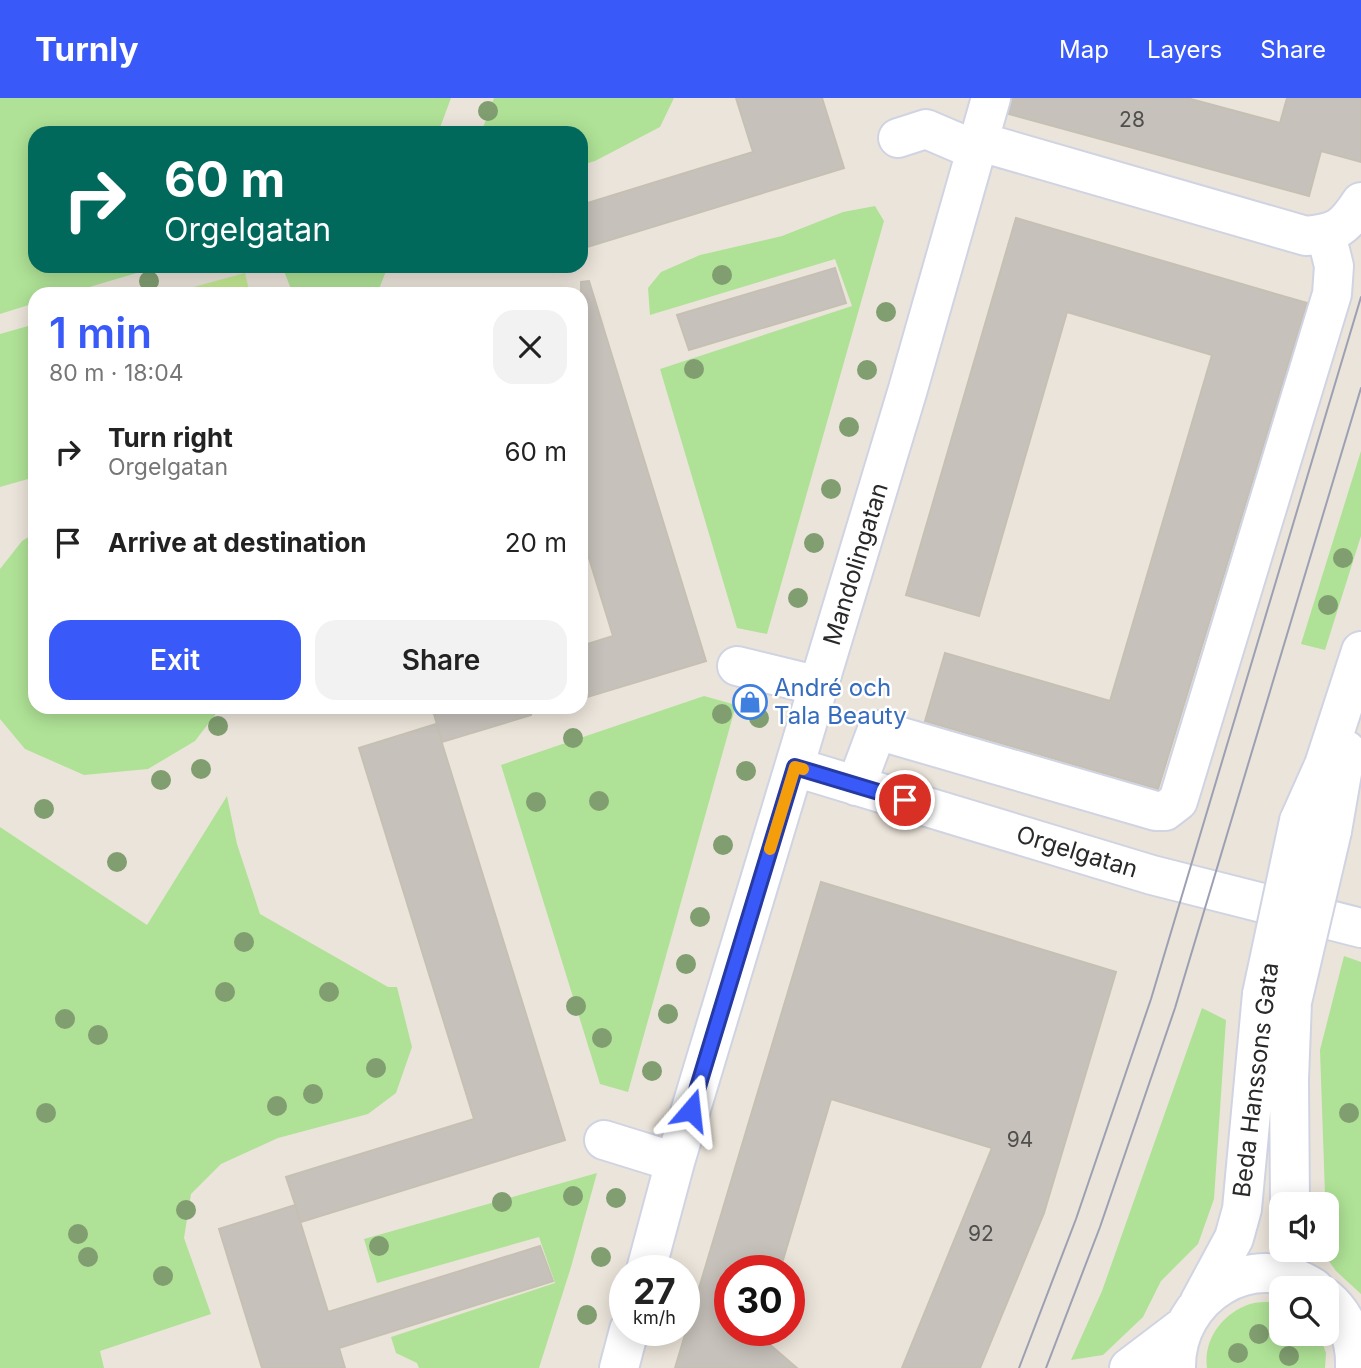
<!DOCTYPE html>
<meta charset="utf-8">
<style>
body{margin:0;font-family:Inter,sans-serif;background:#f2f2f2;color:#222;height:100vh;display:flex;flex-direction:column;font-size:26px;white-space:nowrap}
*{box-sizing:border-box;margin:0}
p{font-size:23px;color:#767676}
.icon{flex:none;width:38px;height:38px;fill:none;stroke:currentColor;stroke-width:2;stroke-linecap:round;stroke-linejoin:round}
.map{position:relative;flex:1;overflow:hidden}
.panel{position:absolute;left:28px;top:189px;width:560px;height:427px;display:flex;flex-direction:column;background:#fff;border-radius:21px;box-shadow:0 4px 18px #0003}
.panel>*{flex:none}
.top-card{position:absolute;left:28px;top:28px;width:560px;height:147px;border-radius:21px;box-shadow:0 4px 18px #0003;background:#00695c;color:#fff;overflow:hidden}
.controls{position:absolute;left:1269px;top:1094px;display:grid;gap:14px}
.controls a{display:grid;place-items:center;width:70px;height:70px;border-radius:14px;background:#fff;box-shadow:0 4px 18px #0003;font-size:35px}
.speed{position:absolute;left:609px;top:1157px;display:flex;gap:14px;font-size:35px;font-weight:700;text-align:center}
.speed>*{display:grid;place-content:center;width:91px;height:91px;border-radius:50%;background:#fff;box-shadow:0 4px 18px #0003;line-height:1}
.speed small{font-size:18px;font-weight:400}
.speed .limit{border:10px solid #d22;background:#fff;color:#111}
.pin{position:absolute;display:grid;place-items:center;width:60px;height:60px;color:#fff;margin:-30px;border:4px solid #fff;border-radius:50%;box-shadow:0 2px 7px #0007}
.me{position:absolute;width:77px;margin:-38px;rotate:17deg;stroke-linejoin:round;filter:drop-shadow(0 0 5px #0008)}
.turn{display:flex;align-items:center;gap:24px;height:147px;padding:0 21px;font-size:32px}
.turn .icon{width:91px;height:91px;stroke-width:2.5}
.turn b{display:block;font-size:49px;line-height:60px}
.round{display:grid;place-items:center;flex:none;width:74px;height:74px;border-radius:21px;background:#f2f2f2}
.summary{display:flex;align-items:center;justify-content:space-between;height:119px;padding:0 21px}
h1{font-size:42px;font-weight:600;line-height:52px;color:#395af9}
.action{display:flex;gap:14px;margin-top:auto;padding:14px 21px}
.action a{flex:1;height:80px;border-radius:21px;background:#395af9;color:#fff;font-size:28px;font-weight:600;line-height:80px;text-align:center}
.action a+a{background:#f2f2f2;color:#222}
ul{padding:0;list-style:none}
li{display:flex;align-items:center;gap:21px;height:91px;padding:0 21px}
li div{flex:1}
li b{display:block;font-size:26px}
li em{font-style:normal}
header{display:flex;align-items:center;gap:42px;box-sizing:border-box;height:98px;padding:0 35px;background:#395af9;color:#fff}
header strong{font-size:33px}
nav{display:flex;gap:38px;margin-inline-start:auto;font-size:24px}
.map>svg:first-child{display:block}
.green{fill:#afe296}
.pitch{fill:#c3ea92}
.building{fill:#c6c1ba;stroke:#c6c0b4;stroke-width:2}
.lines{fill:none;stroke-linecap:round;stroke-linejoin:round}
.minor-casing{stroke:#d0d3e2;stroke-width:42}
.minor{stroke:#fff;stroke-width:38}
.tram{stroke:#9da0b3;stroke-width:2}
.minor-bridge-casing{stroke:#d0d3e2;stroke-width:42;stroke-linecap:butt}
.minor-bridge{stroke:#fff;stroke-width:38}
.tree{fill:#809e70}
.route-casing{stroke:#253aa2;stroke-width:18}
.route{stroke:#395af9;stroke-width:12}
.slow{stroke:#f59e0b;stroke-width:12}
.labels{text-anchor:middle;stroke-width:5;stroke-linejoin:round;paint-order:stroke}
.number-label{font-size:21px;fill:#504f4d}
.street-label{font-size:24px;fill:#292929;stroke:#fff}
.shop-label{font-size:24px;fill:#366cbe;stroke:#fff;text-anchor:start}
</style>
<header>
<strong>Turnly</strong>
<nav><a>Map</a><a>Layers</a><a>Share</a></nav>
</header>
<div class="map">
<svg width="1361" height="1270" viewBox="0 0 1361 1270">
<rect width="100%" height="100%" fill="#ebe4da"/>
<path class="green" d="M0 0H451L438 35H35V168H160L66 196H35V205L0 216Z
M494 0H674L660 29 595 63 581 67V35H481Z
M875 108 884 123 767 536 737 530 660 271 852 208 835 161 650 217 648 190 661 174 700 157 782 138 843 114Z
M282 168H388L377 196H293Z
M35 226V379L0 389V236Z
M1361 353V438L1325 552 1301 546Z
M35 435V609H221L195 643 148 671 84 677 25 651 0 621V471L22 443Z
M704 598 736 607 628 994 600 986 501 667Z
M227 698 237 746 260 816 388 889H397L412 949 396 995 368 1016 278 1040 221 1066 191 1096 184 1140 211 1216 100 1253 104 1270H0V729L147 827Z
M1344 858 1361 864V1196L1336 1173 1321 1152H1326V1106H1319L1325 1097 1320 952Z
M1202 910 1226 922 1214 1101 1198 1146 1161 1183 1143 1219 1103 1257 1071 1262 1102 1193Z
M597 1075 571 1169 539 1270H419L417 1265 396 1255 391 1239 555 1185 539 1139 377 1185 364 1141Z
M1272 1204 1281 1206V1236H1319L1326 1255 1325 1270H1207C1203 1241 1223 1215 1250 1206 1257 1204 1265 1204 1272 1204Z"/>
<path class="pitch" d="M245 175 250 196H168Z"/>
<path class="building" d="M736 0H822L844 70 581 151V107L753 54Z
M1012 0H1187L1280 25 1287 0H1361V64L1321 53 1309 98 1009 16Z
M1016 120 1307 205 1158 691 925 623 945 555 1110 603 1212 257 1067 214 979 518 906 497Z
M835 170 846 205 689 252 677 217Z
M589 183 706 563 581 601V548L613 538 581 434V184Z
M432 609H530L531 617 442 644Z
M436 626 565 1042 301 1124 286 1079 474 1021 359 650Z
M821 784 1116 874 1044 1115 980 1270H902L992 1050 831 1001 780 1172H730V1232H762L760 1238 797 1270H675Z
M295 1107 328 1214 540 1148 553 1183 339 1250 345 1270H262L219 1131Z"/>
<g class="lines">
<g class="minor-casing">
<path id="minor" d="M898 40 926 31 975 52
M977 43 1306 138C1337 135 1344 130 1361 104
M737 568 819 588
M795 669 1152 777 1361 830
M856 688 877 632 1156 713H1165L1178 703 1332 196 1334 168 1326 136
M1299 723 1324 667 1361 553
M1332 733 1346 652
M604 1042 675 1064
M1290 1106 1289 981 1292 904
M646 1172 675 1064 908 291 991 0
M1326 1200C1347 1218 1356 1243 1355 1270
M1199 1205 1234 1140 1242 1111 1262 896
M619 1270 629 1232
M1129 1270 1183 1229
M1176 1270C1175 1198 1252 1149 1314 1190"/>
</g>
<use href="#minor" class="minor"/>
<path class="tram" d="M1019 1270 1076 1121 1151 901 1361 199
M1046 1270 1100 1129 1175 910 1361 290"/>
<g class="minor-bridge-casing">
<path id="minor-bridge" d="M1262 896 1299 723
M1292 904 1332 733"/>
</g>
<use href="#minor-bridge" class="minor-bridge"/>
</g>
<g class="tree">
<circle cx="488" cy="13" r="10"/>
<circle cx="722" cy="177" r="10"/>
<circle cx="149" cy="183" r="10"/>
<circle cx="886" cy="214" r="10"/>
<circle cx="694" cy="271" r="10"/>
<circle cx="867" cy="272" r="10"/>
<circle cx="849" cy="329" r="10"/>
<circle cx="831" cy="391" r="10"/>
<circle cx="814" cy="445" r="10"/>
<circle cx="1343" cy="460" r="10"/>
<circle cx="798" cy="500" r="10"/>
<circle cx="1328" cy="507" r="10"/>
<circle cx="722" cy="616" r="10"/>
<circle cx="759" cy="620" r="10"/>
<circle cx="218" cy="628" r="10"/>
<circle cx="573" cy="640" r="10"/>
<circle cx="201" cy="671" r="10"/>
<circle cx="746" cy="673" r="10"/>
<circle cx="161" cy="682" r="10"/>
<circle cx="599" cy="703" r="10"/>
<circle cx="536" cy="704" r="10"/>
<circle cx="44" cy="711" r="10"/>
<circle cx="723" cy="747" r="10"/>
<circle cx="117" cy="764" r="10"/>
<circle cx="700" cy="819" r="10"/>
<circle cx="244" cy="844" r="10"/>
<circle cx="686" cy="866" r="10"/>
<circle cx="225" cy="894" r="10"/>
<circle cx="329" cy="894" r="10"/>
<circle cx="576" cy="908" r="10"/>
<circle cx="668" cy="916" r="10"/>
<circle cx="65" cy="921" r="10"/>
<circle cx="98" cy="937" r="10"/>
<circle cx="602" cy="940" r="10"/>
<circle cx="376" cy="970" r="10"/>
<circle cx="652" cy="973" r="10"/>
<circle cx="313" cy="996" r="10"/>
<circle cx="277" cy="1008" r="10"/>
<circle cx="46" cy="1015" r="10"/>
<circle cx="1349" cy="1015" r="10"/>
<circle cx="573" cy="1098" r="10"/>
<circle cx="616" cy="1100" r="10"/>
<circle cx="502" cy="1104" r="10"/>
<circle cx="186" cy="1112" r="10"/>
<circle cx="78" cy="1136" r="10"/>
<circle cx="379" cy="1148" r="10"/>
<circle cx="88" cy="1159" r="10"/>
<circle cx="601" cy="1159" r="10"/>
<circle cx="163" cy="1178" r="10"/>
<circle cx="587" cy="1217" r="10"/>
<circle cx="1259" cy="1236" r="10"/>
<circle cx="1238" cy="1255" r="10"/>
<circle cx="1289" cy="1258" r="10"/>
</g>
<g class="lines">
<g class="route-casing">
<path id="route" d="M691 1012 795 669 905 702"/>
</g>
<use href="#route" class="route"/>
<path class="slow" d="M770 751 795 669 803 671"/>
</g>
<defs>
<g id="shop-ring" transform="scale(1.75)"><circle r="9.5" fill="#fff" stroke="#3f7fe0" stroke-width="1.5"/><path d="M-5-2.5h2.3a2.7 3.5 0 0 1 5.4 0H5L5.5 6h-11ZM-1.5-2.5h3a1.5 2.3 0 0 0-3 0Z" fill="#3f7fe0"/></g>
</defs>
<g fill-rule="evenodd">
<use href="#shop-ring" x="750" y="604"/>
</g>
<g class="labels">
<g class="number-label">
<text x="1132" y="29">28</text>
<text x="1020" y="1049">94</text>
<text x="981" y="1143">92</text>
</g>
<g class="street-label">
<text transform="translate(856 466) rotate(-73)" y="8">Mandolingatan</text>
<text transform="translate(1077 754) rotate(17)" y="8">Orgelgatan</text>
<text transform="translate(1256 982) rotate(-83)" y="8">Beda Hanssons Gata</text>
</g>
<g class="shop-label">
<text x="774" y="598">André och<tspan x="774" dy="28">Tala Beauty</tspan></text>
</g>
</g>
</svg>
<div class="controls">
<a><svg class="icon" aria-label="sound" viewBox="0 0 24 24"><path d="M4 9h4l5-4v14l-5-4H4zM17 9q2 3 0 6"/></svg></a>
<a><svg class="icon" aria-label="search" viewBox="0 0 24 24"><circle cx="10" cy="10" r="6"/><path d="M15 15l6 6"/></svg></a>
</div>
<div class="speed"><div>27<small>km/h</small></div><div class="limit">30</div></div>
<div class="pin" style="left:905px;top:702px;background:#d93025"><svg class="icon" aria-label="arrive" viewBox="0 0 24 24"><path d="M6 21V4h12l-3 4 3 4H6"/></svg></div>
<svg class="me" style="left:691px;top:1012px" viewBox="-20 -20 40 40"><path d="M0-17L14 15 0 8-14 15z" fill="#395af9" stroke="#fff" stroke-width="4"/></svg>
<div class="top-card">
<div class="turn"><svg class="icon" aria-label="right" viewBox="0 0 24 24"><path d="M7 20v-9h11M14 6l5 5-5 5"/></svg><div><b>60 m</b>Orgelgatan</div></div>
</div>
<section class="panel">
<div class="summary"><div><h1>1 min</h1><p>80 m · 18:04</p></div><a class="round"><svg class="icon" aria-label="close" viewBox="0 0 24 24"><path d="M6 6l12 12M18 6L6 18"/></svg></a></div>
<ul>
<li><svg class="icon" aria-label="right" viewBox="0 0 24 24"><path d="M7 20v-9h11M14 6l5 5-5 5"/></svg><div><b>Turn right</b><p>Orgelgatan</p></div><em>60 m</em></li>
<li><svg class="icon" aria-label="arrive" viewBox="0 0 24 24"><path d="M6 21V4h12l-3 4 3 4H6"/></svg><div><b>Arrive at destination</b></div><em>20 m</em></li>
</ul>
<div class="action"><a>Exit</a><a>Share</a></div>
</section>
</div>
